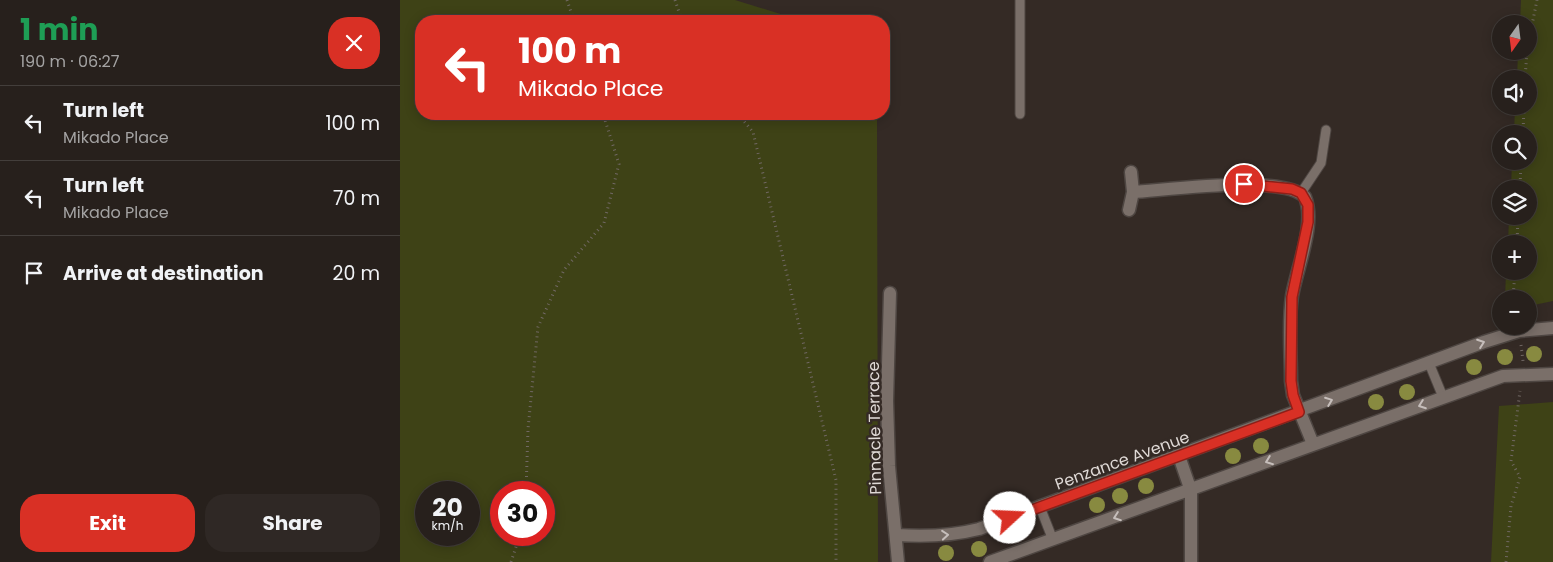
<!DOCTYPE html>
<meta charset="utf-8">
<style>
body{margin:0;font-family:Poppins,sans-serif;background:#2f2825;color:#f1f3f6;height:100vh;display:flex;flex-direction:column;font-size:19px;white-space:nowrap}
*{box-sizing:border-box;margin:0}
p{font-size:16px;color:#a4a3a3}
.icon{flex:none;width:28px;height:28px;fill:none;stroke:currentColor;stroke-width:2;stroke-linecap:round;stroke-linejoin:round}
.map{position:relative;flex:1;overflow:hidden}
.panel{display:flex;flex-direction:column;background:#27201c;width:400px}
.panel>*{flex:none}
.banner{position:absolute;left:15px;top:15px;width:475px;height:105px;border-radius:20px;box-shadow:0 2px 12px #0003,0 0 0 1px #433e3b;background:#d93025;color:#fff;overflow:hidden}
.needle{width:32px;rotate:194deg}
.buttons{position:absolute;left:1092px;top:15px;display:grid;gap:10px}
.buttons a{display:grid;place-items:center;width:45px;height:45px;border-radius:50%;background:#27201c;box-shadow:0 2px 12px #0003,0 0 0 1px #433e3b;font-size:25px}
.speed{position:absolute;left:15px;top:481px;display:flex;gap:10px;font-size:25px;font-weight:700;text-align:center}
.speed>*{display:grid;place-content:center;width:65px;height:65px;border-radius:50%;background:#27201c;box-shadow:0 2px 12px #0003,0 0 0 1px #433e3b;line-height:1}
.speed small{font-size:12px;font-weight:400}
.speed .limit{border:8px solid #d22;background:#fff;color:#111}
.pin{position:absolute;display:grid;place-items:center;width:42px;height:42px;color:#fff;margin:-21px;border:2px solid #fff;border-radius:50%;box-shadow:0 1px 5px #0007}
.me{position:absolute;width:55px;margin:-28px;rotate:70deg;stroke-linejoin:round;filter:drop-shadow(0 0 4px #0008)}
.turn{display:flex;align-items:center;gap:18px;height:105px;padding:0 20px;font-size:22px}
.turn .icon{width:65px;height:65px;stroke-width:2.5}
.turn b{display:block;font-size:35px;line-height:42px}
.round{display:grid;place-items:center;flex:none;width:52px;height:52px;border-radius:20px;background:#2f2825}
.summary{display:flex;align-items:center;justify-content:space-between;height:85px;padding:0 20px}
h1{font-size:30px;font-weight:700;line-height:38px;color:#1e9e55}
.action{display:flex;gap:10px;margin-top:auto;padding:10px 20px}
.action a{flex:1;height:58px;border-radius:20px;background:#d93025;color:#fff;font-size:20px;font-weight:700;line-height:58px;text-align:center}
.action a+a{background:#2f2825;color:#f1f3f6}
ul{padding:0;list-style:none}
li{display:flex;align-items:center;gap:15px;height:75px;padding:0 20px;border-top:1px solid #433e3b}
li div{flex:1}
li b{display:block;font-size:19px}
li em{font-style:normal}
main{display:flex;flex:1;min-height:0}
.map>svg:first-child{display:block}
.green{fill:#3e4216;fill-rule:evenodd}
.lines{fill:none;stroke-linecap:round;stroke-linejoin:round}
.service-casing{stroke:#4e4642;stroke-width:11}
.minor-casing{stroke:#4e4642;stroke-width:15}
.path{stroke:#716864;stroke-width:3;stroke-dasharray:1 4;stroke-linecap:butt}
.service{stroke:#7a6f69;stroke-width:9}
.minor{stroke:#7a6f69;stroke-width:12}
.tree{fill:#888a40}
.oneway{stroke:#c6bebb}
.route-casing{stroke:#8d1f18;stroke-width:12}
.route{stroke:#d93025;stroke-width:9}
.labels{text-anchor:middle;stroke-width:5;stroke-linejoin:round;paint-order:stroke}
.street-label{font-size:16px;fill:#dfd9d6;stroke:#342a25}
</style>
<main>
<section class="panel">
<div class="summary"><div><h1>1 min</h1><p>190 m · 06:27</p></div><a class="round" style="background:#d93025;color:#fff"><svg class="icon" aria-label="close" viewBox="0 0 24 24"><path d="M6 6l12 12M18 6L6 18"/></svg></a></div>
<ul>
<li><svg class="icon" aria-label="left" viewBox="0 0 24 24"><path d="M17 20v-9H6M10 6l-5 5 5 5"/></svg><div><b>Turn left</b><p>Mikado Place</p></div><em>100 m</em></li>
<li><svg class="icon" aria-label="left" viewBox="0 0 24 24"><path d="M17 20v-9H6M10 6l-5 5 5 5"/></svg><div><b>Turn left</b><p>Mikado Place</p></div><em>70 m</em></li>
<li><svg class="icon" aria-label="arrive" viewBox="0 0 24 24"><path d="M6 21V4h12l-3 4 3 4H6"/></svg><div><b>Arrive at destination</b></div><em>20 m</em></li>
</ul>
<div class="action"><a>Exit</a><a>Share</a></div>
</section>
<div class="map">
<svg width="1153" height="562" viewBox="0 0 1153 562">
<rect width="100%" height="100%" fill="#342a25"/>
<path class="green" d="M0 0H335L403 21H21V114H477L478 562H0ZM26 492H69V535H26ZM101 492H144V535H101Z
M1121 0H1153V301L1129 306V299H1105L1106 271H1129V244H1108L1109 216H1129V189H1111L1112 161H1129V134H1114L1115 106H1129V79H1117L1118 51H1129V24H1120Z
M1153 402V562H1091L1099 406Z"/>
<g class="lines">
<g class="service-casing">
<path id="service" d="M620 114V0
M901 193 921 163 926 130
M1029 363 1043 397
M640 507 653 540"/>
</g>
<g class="minor-casing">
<path id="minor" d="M733 192C767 190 882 174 905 197 916 224 897 267 892 296 888 323 891 353 891 381L893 395 913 444
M729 210 733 192 731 172
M490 293 487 401 489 466 498 562
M779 456 791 491V562
M497 535C526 537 551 536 579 529L1084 342 1119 331 1153 328
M590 562 1103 376 1153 374"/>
</g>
<path class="path" d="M167 0 174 21
M275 0 282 21
M1129 40 1137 0
M1125 79 1127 51
M338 114 353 132 436 480V562
M1123 134 1124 106
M1120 189 1121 161
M1117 244 1118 216
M1113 299 1115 271
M1121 345 1123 361
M126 492 128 429 138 327 164 270 204 223 219 164 203 114
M111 562 120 535
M1106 562 1111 506 1120 477 1111 461 1120 391"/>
<use href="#service" class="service"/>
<use href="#minor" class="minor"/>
</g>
<g class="tree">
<circle cx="1134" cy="354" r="8"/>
<circle cx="1105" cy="357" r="8"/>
<circle cx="1074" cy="367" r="8"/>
<circle cx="1007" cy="392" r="8"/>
<circle cx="976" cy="402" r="8"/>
<circle cx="861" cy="446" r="8"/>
<circle cx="833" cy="456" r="8"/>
<circle cx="746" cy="486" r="8"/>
<circle cx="720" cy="496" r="8"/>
<circle cx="697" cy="505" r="8"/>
<circle cx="579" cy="549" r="8"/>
<circle cx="546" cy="553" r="8"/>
</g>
<defs><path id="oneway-chevron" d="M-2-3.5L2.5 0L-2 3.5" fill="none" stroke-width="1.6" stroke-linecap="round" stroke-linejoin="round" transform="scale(1.25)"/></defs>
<g class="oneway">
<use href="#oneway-chevron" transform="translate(1081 343) rotate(-20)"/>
<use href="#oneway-chevron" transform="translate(929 401) rotate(-21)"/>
<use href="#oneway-chevron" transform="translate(1022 405) rotate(160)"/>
<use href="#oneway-chevron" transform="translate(869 461) rotate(159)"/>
<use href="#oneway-chevron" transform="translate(717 517) rotate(160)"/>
<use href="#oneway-chevron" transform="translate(545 535) rotate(-5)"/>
</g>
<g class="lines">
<g class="route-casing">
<path id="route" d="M610 518 899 412 893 395 891 381 892 297 908 222V205L901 193 892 189 844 184"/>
</g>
<use href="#route" class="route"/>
</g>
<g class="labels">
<g class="street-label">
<text transform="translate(474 428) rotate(-91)" y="6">Pinnacle Terrace</text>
<text transform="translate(722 460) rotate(-20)" y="6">Penzance Avenue</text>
</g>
</g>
</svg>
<div class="buttons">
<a><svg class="needle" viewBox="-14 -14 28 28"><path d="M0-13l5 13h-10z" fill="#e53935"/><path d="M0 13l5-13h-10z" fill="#a4a3a3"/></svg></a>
<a><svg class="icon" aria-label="sound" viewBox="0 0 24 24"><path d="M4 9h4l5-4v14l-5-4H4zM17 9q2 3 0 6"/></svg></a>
<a><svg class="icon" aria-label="search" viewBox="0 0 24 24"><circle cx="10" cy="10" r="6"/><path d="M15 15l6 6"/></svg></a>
<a><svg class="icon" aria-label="layers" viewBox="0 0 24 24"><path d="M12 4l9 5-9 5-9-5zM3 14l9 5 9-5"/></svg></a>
<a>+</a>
<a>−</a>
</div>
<div class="speed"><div>20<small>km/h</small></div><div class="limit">30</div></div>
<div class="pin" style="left:844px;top:184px;background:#d93025"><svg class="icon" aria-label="arrive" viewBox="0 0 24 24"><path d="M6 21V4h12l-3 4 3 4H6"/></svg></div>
<svg class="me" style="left:610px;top:518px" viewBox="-20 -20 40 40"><circle r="19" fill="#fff"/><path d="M0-13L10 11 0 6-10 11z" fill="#d93025"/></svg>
<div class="banner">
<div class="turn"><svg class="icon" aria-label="left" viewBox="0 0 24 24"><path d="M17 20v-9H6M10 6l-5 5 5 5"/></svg><div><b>100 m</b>Mikado Place</div></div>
</div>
</div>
</main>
